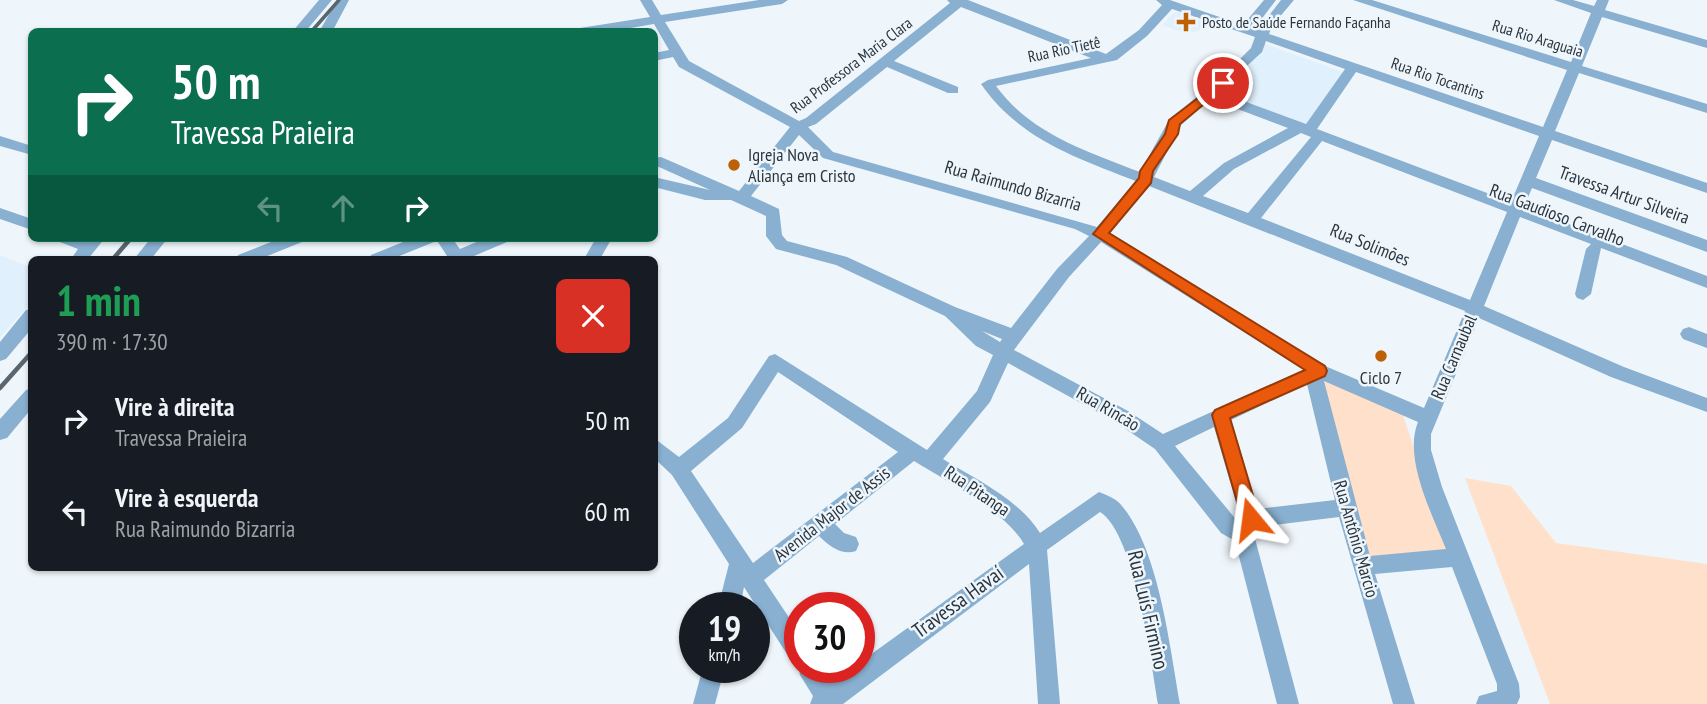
<!DOCTYPE html>
<html lang="pt">
<meta charset="utf-8">
<style>
body{margin:0;font-family:"PT Sans Narrow",sans-serif;background:#242831;color:#f1f3f6;height:100vh;display:flex;flex-direction:column;font-size:26px;white-space:nowrap}
*{box-sizing:border-box;margin:0}
p{font-size:23px;color:#9ea1a6}
.icon{flex:none;width:38px;height:38px;fill:none;stroke:currentColor;stroke-width:2;stroke-linecap:round;stroke-linejoin:round}
.map{position:relative;flex:1;overflow:hidden}
.side{position:absolute;left:28px;top:256px;width:630px;height:315px;display:flex;flex-direction:column;background:#171b24;border-radius:10px;box-shadow:0 2px 5px #0004}
.side>*{flex:none}
.banner{position:absolute;left:28px;top:28px;width:630px;height:214px;border-radius:10px;box-shadow:0 2px 5px #0004;background:#0b6e4f;color:#fff;overflow:hidden}
.speed{position:absolute;left:679px;top:592px;display:flex;gap:14px;font-size:35px;font-weight:700;text-align:center}
.speed>*{display:grid;place-content:center;width:91px;height:91px;border-radius:50%;background:#171b24;box-shadow:0 2px 5px #0004;line-height:1}
.speed small{font-size:18px;font-weight:400}
.speed .limit{border:10px solid #d22;background:#fff;color:#111}
.pin{position:absolute;display:grid;place-items:center;width:60px;height:60px;color:#fff;margin:-30px;border:4px solid #fff;border-radius:50%;box-shadow:0 2px 7px #0007}
.me{position:absolute;width:77px;margin:-38px;rotate:344deg;stroke-linejoin:round;filter:drop-shadow(0 0 5px #0008)}
.turn{display:flex;align-items:center;gap:24px;height:147px;padding:0 28px;font-size:32px}
.turn .icon{width:91px;height:91px;stroke-width:2.5}
.turn b{display:block;font-size:49px;line-height:60px}
.lanes{display:flex;align-items:center;height:66px;padding:0 28px;background:#0003;justify-content:center;gap:35px;direction:ltr}
.lanes .off{opacity:.35}
.round{display:grid;place-items:center;flex:none;width:74px;height:74px;border-radius:10px;background:#242831}
.overview{display:flex;align-items:center;justify-content:space-between;height:119px;padding:0 28px}
h1{font-size:42px;font-weight:800;line-height:52px;color:#1e9e55}
ul{padding:0;list-style:none}
li{display:flex;align-items:center;gap:21px;height:91px;padding:0 28px}
li div{flex:1}
li b{display:block;font-size:26px}
li em{font-style:normal}
.map>svg:first-child{display:block}
.built{fill:#e0f0fc}
.green{fill:#ffe0cb}
.lines{fill:none;stroke-linecap:round;stroke-linejoin:round}
.minor{fill:#89b0d0;fill-rule:evenodd}
.rail-far1{stroke:#5a666f;stroke-width:3.5}
.rail{stroke:#5a666f;stroke-width:4.5}
.route{fill:#ea580c;stroke:#983908;stroke-width:2}
.poi-dot{fill:#bc6106;stroke:#eff6fb;stroke-width:2.5}
.labels{text-anchor:middle;stroke-width:5;stroke-linejoin:round;paint-order:stroke}
.far-poi-label{font-size:16px;fill:#293640;stroke:#eff6fb;text-anchor:start}
.far-street-label{font-size:16px;fill:#293640;stroke:#eff6fb}
.poi-label{font-size:18px;fill:#293640;stroke:#eff6fb;text-anchor:start}
.street-label{font-size:18px;fill:#293640;stroke:#eff6fb}
.near-street-label{font-size:21px;fill:#293640;stroke:#eff6fb}
</style>
<div class="map">
<svg width="1707" height="704" viewBox="0 0 1707 704">
<rect width="100%" height="100%" fill="#eff6fb"/>
<path class="built" d="M1180 12 1198 19 1216 25 1188 34 1162 25 1173 13Z
M1265 44 1343 72 1305 125 1223 95Z
M0 255 32 268 31 303 0 337Z"/>
<path class="green" d="M1327 381 1403 415 1449 553 1371 563 1325 387 1324 382Z
M1465 478 1511 486 1556 543 1707 564V704H1550Z"/>
<g class="lines">
<path class="minor" d="M319 0H332L305 32H292Z
M337 0H349L332 32H319Z
M640 0H652L661 15 759 0H788L782 4 665 22 689 61 799 121 806 118 950 3 947 0H968L1106 54 1139 30 1162 5 1156 0H1170L1243 25 1264 0H1276L1254 29 1258 30 1281 0H1294L1272 26 1269 34 1543 127 1567 70 1353 0H1372L1571 62 1591 13 1554 0H1573L1594 6 1597 0H1609L1605 10 1707 40V48L1602 17 1582 66 1707 104V113L1579 73 1555 131 1707 183V193L1552 140 1536 178 1707 240V252L1532 188 1524 207 1707 276V288L1601 248 1591 294 1583 300 1577 298 1575 294 1586 249 1591 244 1520 217 1484 306 1624 367 1707 398V412L1611 377 1479 318 1431 434V450L1442 487 1519 684 1520 697 1517 704H1476L1479 696 1497 691V684L1452 567 1375 574 1415 704H1393L1339 517 1258 527 1254 535 1299 704H1277L1235 541 1221 533 1155 449 1114 421 1008 363 990 402 943 459C975 479 1019 499 1040 533L1099 492C1107 495 1117 499 1122 506 1159 550 1170 648 1180 704H1158C1151 662 1135 534 1100 512L1047 550 1060 704H1038L1029 564 843 704H810L813 696 800 675 798 664 792 662 744 587 740 607H718L729 564 672 475 654 458V438L679 457 728 418 769 356 775 354 927 450 977 391 993 355 976 346 945 316 836 265 776 249 766 236V216L731 200H705L654 187V177L710 190 659 167 654 168V158L661 157 739 191 790 127 679 67 673 57 654 61V53L669 50 654 24 607 32H574L580 28 650 17ZM961 7 1091 58 988 80 981 84C1019 139 1077 158 1136 181L1097 227 833 152 808 127 816 124 887 67 948 93H958V87L894 61ZM1172 9 1255 37 1251 48 1230 69 1169 120 1140 172C1087 151 1031 134 996 86L1117 60 1147 36ZM1266 41 1345 69 1306 124 1219 92 1262 52ZM1356 72 1539 136 1511 202 1317 129ZM1211 99 1288 128 1224 163 1190 191 1154 177 1181 125ZM1301 133 1311 137 1248 213 1203 196 1234 169ZM799 135 823 158 1075 229 1089 236 1057 269 1011 328 955 307 847 257 787 241 782 235 779 209 751 196ZM1322 141 1507 212 1470 300 1261 218ZM1149 186 1465 311 1424 408 1325 366 1110 233ZM1101 242 1304 370 1163 434 1128 411 1014 350 1069 277ZM982 331 1002 339 1000 342ZM778 372 898 452 753 563 691 471 742 428ZM1324 381 1418 422C1403 458 1432 514 1446 549L1370 556ZM1307 384 1335 500 1258 509 1231 420ZM1214 427 1241 519 1239 523 1175 446ZM914 461C946 481 1005 511 1024 544L859 663V667H853L831 683 821 667H800V634L764 580 819 536C829 546 842 556 856 551L859 544 856 537 844 533 835 524Z
M0 136 32 146V155L0 146Z
M0 208 32 219V230L0 219Z
M58 238H105L88 259H71L78 249 60 242Z
M151 238H168L151 259H134Z
M281 238H304L302 242 260 259H236L238 255Z
M413 238H452L460 249 486 238H509L507 242 467 259H449L436 239 434 242 392 259H369L371 255Z
M596 238H612L600 259H584Z
M32 309V328L6 359 0 361V342L26 310Z
M1689 327 1707 334V348L1683 339 1680 334 1683 329Z
M32 388V408L7 438 0 440V419L26 390Z
M703 667H725L715 704H693Z"/>
<path class="rail-far1" d="M311 32 339 0"/>
<path class="rail" d="M113 259 131 238
M0 388 32 352"/>
</g>
<path class="route" d="M1223 79 1229 83 1227 85 1180 124 1178 134 1153 171 1151 183 1109 233 1325 366 1327 371 1325 376 1230 418 1260 519 1257 525 1251 527 1244 525 1242 519 1212 415 1215 410 1305 370 1093 234 1139 178 1140 171 1165 134 1169 120Z"/>
<g class="poi-dot">
<path d="M1182.5 11.5h7v7h7v7h-7v7h-7v-7h-7v-7h7z"/>
<circle cx="734" cy="165" r="7"/>
<circle cx="1381" cy="356" r="7"/>
</g>
<g class="labels">
<g class="far-poi-label">
<text x="1202" y="28">Posto de Saúde Fernando Façanha</text>
</g>
<g class="far-street-label">
<text transform="translate(1538 38) rotate(17)" y="6">Rua Rio Araguaia</text>
<text transform="translate(1064 49) rotate(-12)" y="6">Rua Rio Tietê</text>
<text transform="translate(851 65) rotate(-37)" y="6">Rua Professora Maria Clara</text>
<text transform="translate(1438 78) rotate(19)" y="6">Rua Rio Tocantins</text>
</g>
<g class="poi-label">
<text x="748" y="161">Igreja Nova<tspan x="748" dy="21">Aliança em Cristo</tspan></text>
<text x="1381" y="384" text-anchor="middle">Ciclo 7</text>
</g>
<g class="street-label">
<text transform="translate(1013 186) rotate(16)" y="6">Rua Raimundo Bizarria</text>
<text transform="translate(1624 195) rotate(20)" y="6">Travessa Artur Silveira</text>
<text transform="translate(1557 215) rotate(21)" y="6">Rua Gaudioso Carvalho</text>
<text transform="translate(1370 245) rotate(22)" y="6">Rua Solimões</text>
<text transform="translate(1454 357) rotate(-67)" y="6">Rua Carnaubal</text>
<text transform="translate(1108 409) rotate(30)" y="6">Rua Rincão</text>
<text transform="translate(977 491) rotate(34)" y="6">Rua Pitanga</text>
<text transform="translate(832 514) rotate(-38)" y="6">Avenida Major de Assis</text>
<text transform="translate(1356 539) rotate(74)" y="6">Rua Antônio Marcio</text>
</g>
<g class="near-street-label">
<text transform="translate(958 602) rotate(-36)" y="7">Travessa Havaí</text>
<text transform="translate(1148 610) rotate(77)" y="7">Rua Luís Firmino</text>
</g>
</g>
</svg>
<div class="speed"><div>19<small>km/h</small></div><div class="limit">30</div></div>
<div class="pin" style="left:1223px;top:83px;background:#d93025"><svg class="icon" aria-label="arrive" viewBox="0 0 24 24"><path d="M6 21V4h12l-3 4 3 4H6"/></svg></div>
<svg class="me" style="left:1251px;top:519px" viewBox="-20 -20 40 40"><path d="M0-17L14 15 0 8-14 15z" fill="#ea580c" stroke="#fff" stroke-width="4"/></svg>
<div class="banner">
<div class="turn"><svg class="icon" aria-label="right" viewBox="0 0 24 24"><path d="M7 20v-9h11M14 6l5 5-5 5"/></svg><div><b>50 m</b>Travessa Praieira</div></div>
<div class="lanes"><svg class="icon off" aria-label="left" viewBox="0 0 24 24"><path d="M17 20v-9H6M10 6l-5 5 5 5"/></svg><svg class="icon off" aria-label="ahead" viewBox="0 0 24 24"><path d="M12 20V5M6 11l6-6 6 6"/></svg><svg class="icon" aria-label="right" viewBox="0 0 24 24"><path d="M7 20v-9h11M14 6l5 5-5 5"/></svg></div>
</div>
<section class="side">
<div class="overview"><div><h1>1 min</h1><p>390 m · 17:30</p></div><a class="round" style="background:#d93025;color:#fff"><svg class="icon" aria-label="close" viewBox="0 0 24 24"><path d="M6 6l12 12M18 6L6 18"/></svg></a></div>
<ul>
<li><svg class="icon" aria-label="right" viewBox="0 0 24 24"><path d="M7 20v-9h11M14 6l5 5-5 5"/></svg><div><b>Vire à direita</b><p>Travessa Praieira</p></div><em>50 m</em></li>
<li><svg class="icon" aria-label="left" viewBox="0 0 24 24"><path d="M17 20v-9H6M10 6l-5 5 5 5"/></svg><div><b>Vire à esquerda</b><p>Rua Raimundo Bizarria</p></div><em>60 m</em></li>
</ul>
</section>
</div>
